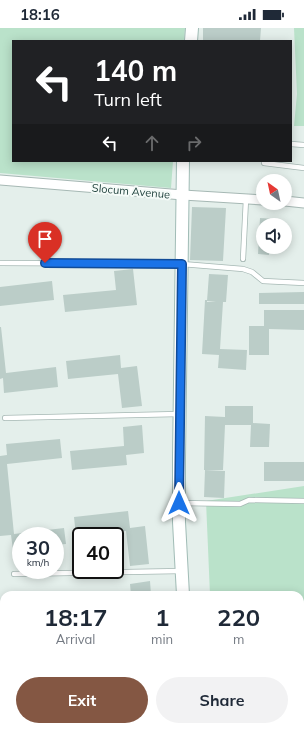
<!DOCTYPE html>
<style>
body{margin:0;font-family:Mulish,sans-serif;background:#f2f2f3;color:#1f2937;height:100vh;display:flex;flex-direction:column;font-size:15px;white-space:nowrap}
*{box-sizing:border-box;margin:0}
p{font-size:13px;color:#747a83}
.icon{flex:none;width:22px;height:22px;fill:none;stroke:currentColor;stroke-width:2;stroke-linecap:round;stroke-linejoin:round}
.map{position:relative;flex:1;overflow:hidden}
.panel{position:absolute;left:0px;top:563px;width:304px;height:140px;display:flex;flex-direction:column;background:#fff;border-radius:12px 12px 0 0;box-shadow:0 2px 10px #0003}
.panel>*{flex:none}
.guide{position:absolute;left:12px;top:12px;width:280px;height:122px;border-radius:0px;box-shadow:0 2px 10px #0003;background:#202124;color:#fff;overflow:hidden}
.needle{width:26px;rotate:327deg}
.controls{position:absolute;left:256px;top:146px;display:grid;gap:8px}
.controls a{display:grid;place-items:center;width:36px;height:36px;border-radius:50%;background:#fff;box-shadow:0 2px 10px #0003;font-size:20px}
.speed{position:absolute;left:12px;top:499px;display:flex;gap:8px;font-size:20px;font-weight:700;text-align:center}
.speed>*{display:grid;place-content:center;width:52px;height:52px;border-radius:50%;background:#fff;box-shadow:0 2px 10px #0003;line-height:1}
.speed small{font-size:10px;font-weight:400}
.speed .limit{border:2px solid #111;border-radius:6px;background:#fff;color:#111}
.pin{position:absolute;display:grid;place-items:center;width:34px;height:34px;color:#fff;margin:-41px -17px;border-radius:50% 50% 50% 0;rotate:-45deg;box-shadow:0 0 4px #0007}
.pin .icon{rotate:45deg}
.me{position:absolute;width:44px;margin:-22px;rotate:0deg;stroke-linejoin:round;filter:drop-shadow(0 0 3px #0008)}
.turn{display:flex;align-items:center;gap:14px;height:84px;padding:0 16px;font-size:18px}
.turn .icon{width:52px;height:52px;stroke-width:2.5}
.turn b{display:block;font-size:28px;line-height:34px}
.lanes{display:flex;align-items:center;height:38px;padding:0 16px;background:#0003;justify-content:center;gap:20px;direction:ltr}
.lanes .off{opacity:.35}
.eta{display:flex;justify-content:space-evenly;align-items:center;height:68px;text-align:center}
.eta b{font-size:24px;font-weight:700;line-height:28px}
.action{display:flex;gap:8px;margin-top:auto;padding:8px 16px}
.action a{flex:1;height:46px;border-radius:24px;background:#845743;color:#fff;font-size:16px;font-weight:700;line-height:46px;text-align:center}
.action a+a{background:#f2f2f3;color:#1f2937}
.status{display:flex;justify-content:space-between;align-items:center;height:28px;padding:0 20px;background:#fff;direction:ltr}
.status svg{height:11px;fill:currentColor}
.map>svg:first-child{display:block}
.green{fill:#bae2ca}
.building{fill:#bbcdc8}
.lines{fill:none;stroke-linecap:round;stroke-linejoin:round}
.lane-casing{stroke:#a6b8b4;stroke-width:6}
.street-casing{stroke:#a6b8b4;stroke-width:11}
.secondary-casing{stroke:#a1bcb6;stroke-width:14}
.lane{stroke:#fff;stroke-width:4.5}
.street{stroke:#fff;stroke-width:9}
.secondary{stroke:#fff;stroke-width:12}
.route-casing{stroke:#114b97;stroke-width:10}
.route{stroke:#1a73e8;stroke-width:7}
.labels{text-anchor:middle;stroke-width:4;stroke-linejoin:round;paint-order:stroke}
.street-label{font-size:11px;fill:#21433e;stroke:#f5fbf8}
</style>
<div class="status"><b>18:16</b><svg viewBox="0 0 49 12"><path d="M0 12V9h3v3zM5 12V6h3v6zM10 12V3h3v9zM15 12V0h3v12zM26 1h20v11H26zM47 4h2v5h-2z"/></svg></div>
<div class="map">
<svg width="304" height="703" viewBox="0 0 304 703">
<rect width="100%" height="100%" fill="#e4efeb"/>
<path class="green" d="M0 0H185L184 13H13V133H173L171 160 0 145Z
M294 0H304V98H294L297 66Z
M304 458V703H216V699H300V567H210L206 473Z"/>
<path class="building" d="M203 0H261L260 13H203Z
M192 179 226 180 223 233 190 232Z
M260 190 274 191 273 197H263V219H269V227L258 226Z
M133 241 137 277 65 284 63 267 116 262 114 243Z
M209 246 228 247 226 274H223L220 321 247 322 246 342 218 340 219 327 202 326 205 272H207V274H216L207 273Z
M52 253 54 272 0 278V259Z
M304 264V276H259V265Z
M264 282H304V302L269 301V327H249V298H264Z
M0 299H1L6 345 56 339 58 359 4 365 3 350 0 351Z
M120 327 121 340 137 338 142 378 122 380 118 346 68 351 66 333Z
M225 378H253V395L270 396 269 419H250L251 397H225L223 442H204L205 388 225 389Z
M142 397 144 425 126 427 127 437 72 442 70 423 124 418 123 399Z
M60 411 62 430 7 436 14 506 64 500 66 516 55 517V508H21V521L13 522 11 507 0 508V428L7 427 6 416Z
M264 434H304V453H264Z
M205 442 225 443 224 470 204 469Z
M128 483 130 500 145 498 149 536 130 538 126 503 76 508 74 489Z
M150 553 151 567H131L130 556Z
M0 584H4V660H3L0 634Z"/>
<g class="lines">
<g class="lane-casing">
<path id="lane" d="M291 116 304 117
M264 133V135L304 140
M243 231 246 171
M0 235 182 236 243 241 252 244 263 253 304 255
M5 390 179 386
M179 475 240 476 249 472 304 473
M14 546 182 543
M126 699 134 702 181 699"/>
</g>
<g class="street-casing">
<path id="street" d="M0 152 183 167 263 172
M285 173 304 175
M0 697 4 698
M19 699 37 703"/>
</g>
<g class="secondary-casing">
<path id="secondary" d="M191 13 192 0
M183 567 179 494V430L183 133
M187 699V703"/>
</g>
<use href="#lane" class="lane"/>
<use href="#street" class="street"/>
<use href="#secondary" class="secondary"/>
</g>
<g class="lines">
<g class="route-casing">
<path id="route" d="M45 235 182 236 179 475"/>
</g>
<use href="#route" class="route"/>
</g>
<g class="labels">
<g class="street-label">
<text transform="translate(131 163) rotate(5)" y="4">Slocum Avenue</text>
</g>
</g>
</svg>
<div class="controls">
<a><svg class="needle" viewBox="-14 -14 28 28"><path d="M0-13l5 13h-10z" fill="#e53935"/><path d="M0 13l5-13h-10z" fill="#747a83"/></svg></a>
<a><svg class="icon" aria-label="sound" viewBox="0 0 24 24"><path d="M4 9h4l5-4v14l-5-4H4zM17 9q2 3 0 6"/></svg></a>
</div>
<div class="speed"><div>30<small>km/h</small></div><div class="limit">40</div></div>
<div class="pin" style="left:45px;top:235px;background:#d93025"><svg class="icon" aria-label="arrive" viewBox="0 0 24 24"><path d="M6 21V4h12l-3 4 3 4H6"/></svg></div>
<svg class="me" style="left:179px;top:475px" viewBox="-20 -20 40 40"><path d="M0-17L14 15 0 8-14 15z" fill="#1a73e8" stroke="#fff" stroke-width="4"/></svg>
<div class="guide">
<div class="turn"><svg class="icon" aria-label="left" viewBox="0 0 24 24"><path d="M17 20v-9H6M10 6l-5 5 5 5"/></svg><div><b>140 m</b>Turn left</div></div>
<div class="lanes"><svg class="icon" aria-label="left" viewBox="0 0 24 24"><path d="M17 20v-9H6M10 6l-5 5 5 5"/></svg><svg class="icon off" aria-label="ahead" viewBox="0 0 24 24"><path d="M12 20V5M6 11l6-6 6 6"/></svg><svg class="icon off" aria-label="right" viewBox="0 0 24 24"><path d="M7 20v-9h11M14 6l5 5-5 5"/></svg></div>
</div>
<section class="panel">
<div class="eta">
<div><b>18:17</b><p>Arrival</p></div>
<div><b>1</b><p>min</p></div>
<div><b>220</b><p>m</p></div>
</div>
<div class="action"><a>Exit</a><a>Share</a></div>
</section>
</div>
